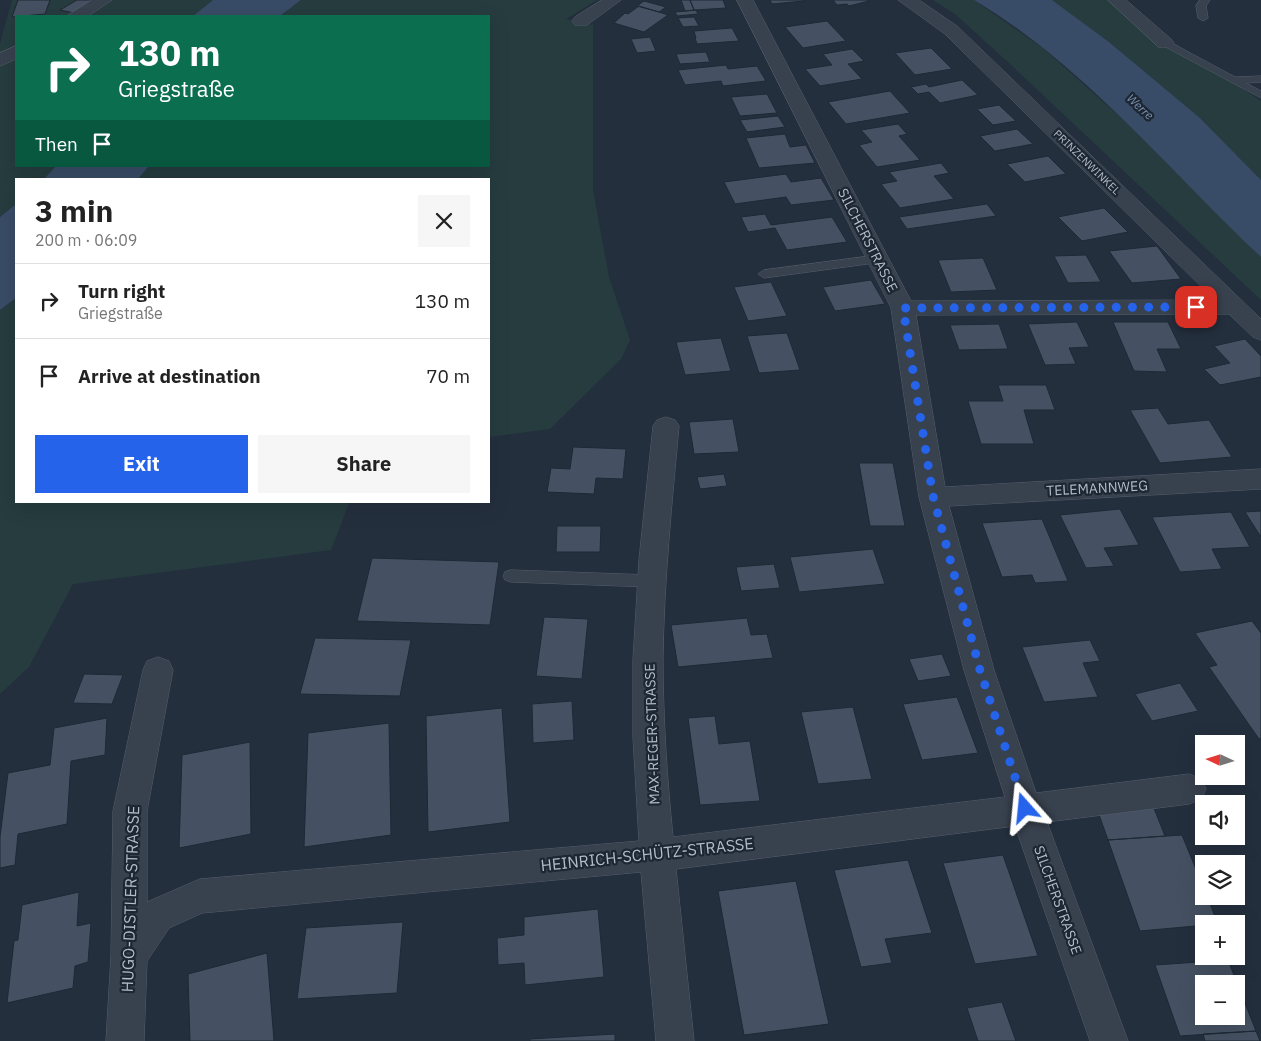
<!DOCTYPE html>
<meta charset="utf-8">
<style>
body{margin:0;font-family:"IBM Plex Sans",sans-serif;background:#f6f6f6;color:#222;height:100vh;display:flex;flex-direction:column;font-size:19px;white-space:nowrap}
*{box-sizing:border-box;margin:0}
p{font-size:16px;color:#767676}
.icon{flex:none;width:28px;height:28px;fill:none;stroke:currentColor;stroke-width:2;stroke-linecap:round;stroke-linejoin:round}
.map{position:relative;flex:1;overflow:hidden}
.panel{position:absolute;left:15px;top:178px;width:475px;height:325px;display:flex;flex-direction:column;background:#fff;border-radius:0px;box-shadow:0 5px 20px #0002}
.panel>*{flex:none}
.banner{position:absolute;left:15px;top:15px;width:475px;height:152px;border-radius:0px;box-shadow:0 5px 20px #0002;background:#0b6e4f;color:#fff;overflow:hidden}
.needle{width:32px;rotate:274deg}
.tools{position:absolute;left:1195px;top:735px;display:grid;gap:10px}
.tools a{display:grid;place-items:center;width:50px;height:50px;border-radius:0px;background:#fff;box-shadow:0 5px 20px #0002;font-size:25px}
.pin{position:absolute;display:grid;place-items:center;width:42px;height:42px;color:#fff;margin:-21px;border-radius:10px;box-shadow:0 2px 8px #0006}
.me{position:absolute;width:55px;margin:-28px;rotate:342deg;stroke-linejoin:round;filter:drop-shadow(0 0 4px #0008)}
.turn{display:flex;align-items:center;gap:18px;height:105px;padding:0 20px;font-size:22px}
.turn .icon{width:65px;height:65px;stroke-width:2.5}
.turn b{display:block;font-size:35px;line-height:42px}
.then{display:flex;align-items:center;height:48px;padding:0 20px;background:#0003;gap:10px;font-size:19px}
.round{display:grid;place-items:center;flex:none;width:52px;height:52px;border-radius:0px;background:#f6f6f6}
.headline{display:flex;align-items:center;justify-content:space-between;height:85px;padding:0 20px}
h1{font-size:30px;font-weight:700;line-height:38px}
.cta{display:flex;gap:10px;margin-top:auto;padding:10px 20px}
.cta a{flex:1;height:58px;border-radius:0px;background:#2563eb;color:#fff;font-size:20px;font-weight:700;line-height:58px;text-align:center}
.cta a+a{background:#f6f6f6;color:#222}
ul{padding:0;list-style:none}
li{display:flex;align-items:center;gap:15px;height:75px;padding:0 20px;border-top:1px solid #e0e0e0}
li div{flex:1}
li b{display:block;font-size:19px}
li em{font-style:normal}
.map>svg:first-child{display:block}
.green{fill:#263c3f}
.water{fill:#394c67}
.building{fill:#455162;stroke:#1f2835;fill-rule:evenodd}
.lines{fill:none;stroke-linecap:round;stroke-linejoin:round}
.service-casing{stroke:#565f6c;stroke-width:1}
.minor-casing{stroke:#565f6c;stroke-width:1}
.service{fill:#38414e;fill-rule:evenodd}
.minor{fill:#38414e;fill-rule:evenodd}
.route{stroke:#2563eb;stroke-width:9;stroke-dasharray:0 16.2}
.labels{text-anchor:middle;stroke-width:4.5;stroke-linejoin:round;paint-order:stroke}
.far-street-label{font-size:11px;fill:#b4bcc9;stroke:#1d2633}
.far-water-label{font-size:12px;font-style:italic;fill:#7c92b1;stroke:#1d2633}
.street-label{font-size:14px;fill:#b4bcc9;stroke:#1d2633}
.near-street-label{font-size:16px;fill:#b4bcc9;stroke:#1d2633}
</style>
<div class="map">
<svg width="1261" height="1041" viewBox="0 0 1261 1041">
<rect width="100%" height="100%" fill="#242f3e"/>
<path class="green" d="M12 0H213L193 16H16V166H56L44 179H16V204L0 217V44Z
M301 0H597L566 19 593 25V190L609 277 630 340 621 359 550 429 489 437V179H138L149 166H489V16H280Z
M933 0H974L1044 49 1129 125 1261 257V300L1010 64 955 14Z
M1052 0H1110L1261 101V180L1200 118 1109 42Z
M16 298V501H350L331 550 73 584 29 667 0 694V310Z"/>
<path class="water" d="M213 0H301L280 16H193Z
M974 0H1052L1109 42 1200 118 1261 180V257C1168 170 1085 66 974 0Z
M56 166H149L138 179H44Z
M16 204V298L0 310V217Z"/>
<path class="building" d="M18 0H50L45 14 12 17Z
M77 0H97L74 13 60 10Z
M681 0H690L694 10 685 11Z
M690 0H723L726 8 694 10Z
M770 0H803L804 1 772 4Z
M833 0H867L869 1 849 6 847 4 837 5Z
M644 1 666 7 659 12 637 6Z
M639 6 659 12 668 15 644 32 614 23 625 13 628 14Z
M696 10 698 14 677 16 675 12Z
M694 17 699 26 683 27 678 18Z
M827 21 846 41 803 48 785 27Z
M732 28 739 41 697 44 695 38H696L694 31Z
M650 37 656 51 637 53 631 39Z
M931 48 952 69 915 75 895 53Z
M852 49 864 61 848 64 862 79 820 86 805 69 832 65 823 54Z
M706 52 710 62 680 64 676 54Z
M726 65 728 69 757 66 766 81 723 86 721 81 685 85 678 70Z
M962 80 978 95 940 103 929 92 918 94 911 87 926 84 929 87Z
M890 91 910 113 846 124 828 102Z
M767 94 777 113 740 116 731 97Z
M999 105 1016 121 993 125 977 109Z
M778 116 785 127 747 132 740 120Z
M898 124 907 134 899 136 920 160 877 167 859 145 872 142 861 130Z
M1017 129 1033 144 995 151 980 136Z
M785 134 790 147 806 145 815 163 759 168 746 138Z
M1048 156 1066 174 1025 182 1007 164Z
M941 163 949 173 934 176 954 199 900 208 881 184 897 181 889 172Z
M786 174 791 182 821 178 834 200 791 205 786 197 735 204 724 182Z
M987 204 996 216 907 229 899 217Z
M1104 208 1128 232 1082 241 1058 217Z
M765 214 771 225 832 217 847 242 787 250 775 228 748 232 741 217Z
M1157 246 1181 279 1132 283 1109 251Z
M1086 255 1101 282 1068 283 1054 256Z
M983 258 997 290 951 292 938 260Z
M871 280 885 304 835 311 823 287Z
M771 282 787 316 748 321 734 287Z
M1077 322 1089 347 1069 348 1076 364 1045 365 1028 324Z
M1113 322H1168L1181 349H1157L1167 372 1134 371Z
M999 324 1008 349 959 350 950 325Z
M787 333 800 370 759 373 747 336Z
M721 338 731 371 685 375 676 342Z
M1245 339 1261 356V377L1220 385 1204 369 1230 363 1214 346Z
M998 385H1046L1055 410H1024L1034 444H981L968 401H1003Z
M1158 408 1168 424 1209 420 1232 457 1160 463 1130 410Z
M733 419 739 452 694 454 689 422Z
M573 447 626 449 623 479 596 478 594 494 547 492 551 468 570 469Z
M859 463H893L905 526H870Z
M724 474 727 486 700 489 697 477Z
M1120 509 1139 545 1104 548 1114 566 1086 568 1060 515Z
M1261 511V537L1245 512Z
M1231 512 1250 547 1212 549 1222 569 1180 572 1152 517Z
M1042 519 1068 581 1035 583 1032 575 1002 577 982 523Z
M557 526H601L600 552H556Z
M873 549 885 584 799 592 790 557Z
M372 558 499 562 490 625 357 621Z
M774 564 780 588 741 591 736 567Z
M544 617 588 619 582 679 536 676Z
M747 618 751 635 767 634 773 658 678 667 671 625Z
M1252 621 1261 633V738L1259 739 1209 667 1217 665 1195 633Z
M315 638 411 640 400 696 300 694Z
M1090 640 1100 661 1083 663 1098 697 1044 702 1022 647Z
M942 654 951 676 918 681 909 659Z
M84 674 123 675 112 704 73 703Z
M1180 683 1198 711 1152 721 1135 694Z
M957 697 978 753 922 760 903 704Z
M572 701 574 740 533 743 532 704Z
M853 707 872 779 818 784 801 712Z
M502 708 510 822 428 832 426 716Z
M715 716 719 744 750 741 760 801 700 805 688 718Z
M107 718 105 755 71 761 67 824 18 834 15 865 0 868V837L8 773 50 765 54 728Z
M389 723 391 835 304 847 308 733Z
M250 742 251 834 179 848 182 755Z
M1153 806 1165 836 1108 840 1097 809Z
M1182 835 1204 889V896H1207L1218 924 1140 931 1108 840Z
M1003 855 1038 956 975 964 943 863Z
M908 860 932 933 885 939 892 963 861 967 834 870Z
M796 881 829 1024 744 1035 718 891Z
M79 892 77 926 91 923 88 962 75 966 73 988 7 1003 14 941 18 940 22 905Z
M598 909 604 977 525 985 524 963 498 965 497 938 524 935V917Z
M403 922 397 993 297 999 306 928Z
M267 953 274 1041H190L188 974Z
M1228 960 1256 1031 1180 1036 1155 965ZM1204 984H1236V1016H1204Z
M1002 1002 1016 1041H978L967 1008Z
M1256 1031 1260 1041H1205L1203 1034Z
M615 1034V1041H530V1039Z"/>
<g class="lines">
<g class="service-casing">
<path id="service" d="M1200 0H1210L1206 6 1208 18 1203 21 1198 18 1196 6Z
M1162 41H1168L1235 77 1261 76V82L1246 83 1261 91V98L1162 45Z
M878 255 882 256 884 259 882 262 764 278 758 274 764 270Z
M511 570 651 575 657 577 659 581 657 585 651 587 511 582 505 580 503 576 505 572Z"/>
</g>
<g class="minor-casing">
<path id="minor" d="M92 0H112L88 16H67Z
M602 0H621L587 25H575L572 21 575 17Z
M737 0H753L911 301 1215 300 945 34 898 0H919L957 26 1261 319V340L1253 337 1229 314 916 315 945 487 1261 469V489L949 506 994 670 1036 793 1189 774 1201 779 1206 789 1201 799 1189 804 1047 822 1128 1041H1090L1015 826 676 869 694 1041H656L641 872 202 913 169 928 147 961 144 1041H106L111 956 113 811 143 670 147 661 158 657 169 661 173 670 147 811V902L200 879 639 841 633 737V660L639 560 653 426 657 420 666 417 675 420 679 426C672 503 664 580 663 658 663 718 667 778 673 837L1005 797 964 670 919 497 891 308Z
M1108 0H1126L1171 39 1174 43 1171 47H1159Z
M16 46V59L0 66V53Z"/>
</g>
<use href="#service" class="service"/>
<use href="#minor" class="minor"/>
</g>
<g class="lines">
<path class="route" d="M1025 808 980 670 933 496 903 308 1196 307"/>
</g>
<g class="labels">
<g class="far-street-label">
<text transform="translate(1087 162) rotate(44)" y="4">PRINZENWINKEL</text>
</g>
<g class="far-water-label">
<text transform="translate(1140 107) rotate(43)" y="4">Werre</text>
</g>
<g class="street-label">
<text transform="translate(868 240) rotate(63)" y="5">SILCHERSTRASSE</text>
<text transform="translate(1097 488) rotate(-3)" y="5">TELEMANNWEG</text>
<text transform="translate(652 734) rotate(-92)" y="5">MAX-REGER-STRASSE</text>
<text transform="translate(1058 900) rotate(70)" y="5">SILCHERSTRASSE</text>
</g>
<g class="near-street-label">
<text transform="translate(647 854) rotate(-6)" y="6">HEINRICH-SCHÜTZ-STRASSE</text>
<text transform="translate(130 899) rotate(-88)" y="6">HUGO-DISTLER-STRASSE</text>
</g>
</g>
</svg>
<div class="tools">
<a><svg class="needle" viewBox="-14 -14 28 28"><path d="M0-13l5 13h-10z" fill="#e53935"/><path d="M0 13l5-13h-10z" fill="#767676"/></svg></a>
<a><svg class="icon" aria-label="sound" viewBox="0 0 24 24"><path d="M4 9h4l5-4v14l-5-4H4zM17 9q2 3 0 6"/></svg></a>
<a><svg class="icon" aria-label="layers" viewBox="0 0 24 24"><path d="M12 4l9 5-9 5-9-5zM3 14l9 5 9-5"/></svg></a>
<a>+</a>
<a>−</a>
</div>
<div class="pin" style="left:1196px;top:307px;background:#d93025"><svg class="icon" aria-label="arrive" viewBox="0 0 24 24"><path d="M6 21V4h12l-3 4 3 4H6"/></svg></div>
<svg class="me" style="left:1025px;top:808px" viewBox="-20 -20 40 40"><path d="M0-17L14 15 0 8-14 15z" fill="#2563eb" stroke="#fff" stroke-width="4"/></svg>
<div class="banner">
<div class="turn"><svg class="icon" aria-label="right" viewBox="0 0 24 24"><path d="M7 20v-9h11M14 6l5 5-5 5"/></svg><div><b>130 m</b>Griegstraße</div></div>
<div class="then">Then<svg class="icon" aria-label="arrive" viewBox="0 0 24 24"><path d="M6 21V4h12l-3 4 3 4H6"/></svg></div>
</div>
<section class="panel">
<div class="headline"><div><h1>3 min</h1><p>200 m · 06:09</p></div><a class="round"><svg class="icon" aria-label="close" viewBox="0 0 24 24"><path d="M6 6l12 12M18 6L6 18"/></svg></a></div>
<ul>
<li><svg class="icon" aria-label="right" viewBox="0 0 24 24"><path d="M7 20v-9h11M14 6l5 5-5 5"/></svg><div><b>Turn right</b><p>Griegstraße</p></div><em>130 m</em></li>
<li><svg class="icon" aria-label="arrive" viewBox="0 0 24 24"><path d="M6 21V4h12l-3 4 3 4H6"/></svg><div><b>Arrive at destination</b></div><em>70 m</em></li>
</ul>
<div class="cta"><a>Exit</a><a>Share</a></div>
</section>
</div>
